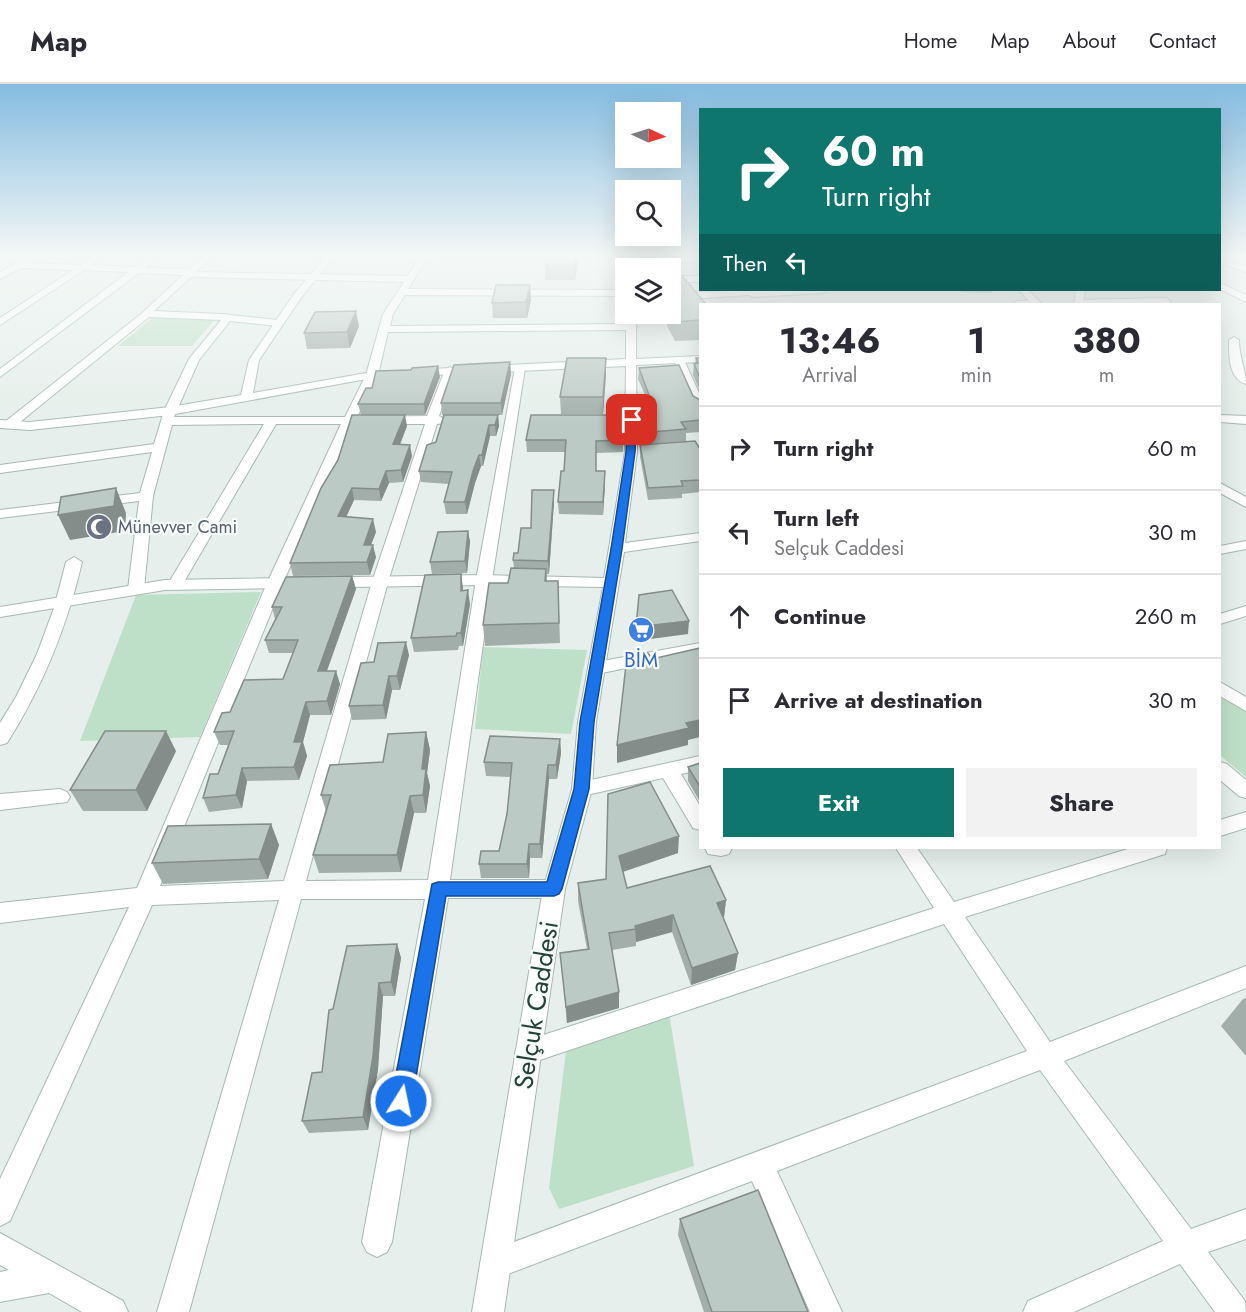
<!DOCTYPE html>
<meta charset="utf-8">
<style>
body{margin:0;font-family:Jost,sans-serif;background:#f2f2f3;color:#2b2b33;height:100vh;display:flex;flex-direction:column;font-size:22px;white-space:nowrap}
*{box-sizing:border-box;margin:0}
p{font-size:20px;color:#7c7c81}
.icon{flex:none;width:33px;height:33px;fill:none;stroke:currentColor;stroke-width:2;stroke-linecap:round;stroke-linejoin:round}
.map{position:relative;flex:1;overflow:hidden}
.side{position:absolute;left:699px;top:219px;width:522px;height:546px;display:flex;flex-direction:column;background:#fff;border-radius:0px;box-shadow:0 6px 24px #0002}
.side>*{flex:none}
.hud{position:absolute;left:699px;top:24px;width:522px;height:183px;border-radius:0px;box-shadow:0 6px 24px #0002;background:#0f766e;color:#fff;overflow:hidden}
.needle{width:39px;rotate:94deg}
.buttons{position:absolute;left:615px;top:18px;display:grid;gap:12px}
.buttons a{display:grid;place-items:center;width:66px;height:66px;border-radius:0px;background:#fff;box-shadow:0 6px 24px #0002;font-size:30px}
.pin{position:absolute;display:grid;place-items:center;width:51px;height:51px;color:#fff;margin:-26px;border-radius:12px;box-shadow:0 3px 9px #0006}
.me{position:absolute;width:66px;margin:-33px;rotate:10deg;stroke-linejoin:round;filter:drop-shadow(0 0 4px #0008)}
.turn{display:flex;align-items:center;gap:21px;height:126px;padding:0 24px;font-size:27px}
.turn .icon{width:78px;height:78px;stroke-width:2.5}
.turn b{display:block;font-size:42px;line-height:51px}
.then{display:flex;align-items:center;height:57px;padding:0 24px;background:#0003;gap:12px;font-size:22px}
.eta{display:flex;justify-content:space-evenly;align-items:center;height:102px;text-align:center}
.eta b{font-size:36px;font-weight:700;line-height:42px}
.action{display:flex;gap:12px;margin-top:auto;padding:12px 24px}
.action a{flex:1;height:69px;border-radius:0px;background:#0f766e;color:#fff;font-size:24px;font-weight:700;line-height:69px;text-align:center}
.action a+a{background:#f2f2f3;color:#2b2b33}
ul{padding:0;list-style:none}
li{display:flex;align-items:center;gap:18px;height:84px;padding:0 24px;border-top:2px solid #e1e1e2}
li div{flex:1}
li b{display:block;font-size:22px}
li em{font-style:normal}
header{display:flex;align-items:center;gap:36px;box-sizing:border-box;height:84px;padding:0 30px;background:#fff;border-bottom:2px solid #e1e1e2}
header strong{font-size:28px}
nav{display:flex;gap:33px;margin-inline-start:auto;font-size:21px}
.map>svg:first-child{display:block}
.green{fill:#bfe0c8}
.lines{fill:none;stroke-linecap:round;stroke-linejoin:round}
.minor-casing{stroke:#a8b8b2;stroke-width:2}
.tertiary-casing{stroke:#a8b8b2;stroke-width:2}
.minor{fill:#fff;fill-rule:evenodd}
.tertiary{fill:#fff;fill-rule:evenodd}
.wall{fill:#a1aea9}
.shaded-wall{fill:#838d89}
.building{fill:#bbcac4;stroke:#838d89;stroke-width:1.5}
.route{fill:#1a73e8;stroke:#114b97;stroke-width:1.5}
.labels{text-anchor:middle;stroke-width:4.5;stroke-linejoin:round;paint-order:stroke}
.far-worship-label{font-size:18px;fill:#5b616d;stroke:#f7fbf9;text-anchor:start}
.shop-label{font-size:21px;fill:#366cbe;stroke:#f7fbf9}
.near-street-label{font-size:26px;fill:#24423a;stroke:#f7fbf9}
</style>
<header>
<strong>Map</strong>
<nav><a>Home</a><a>Map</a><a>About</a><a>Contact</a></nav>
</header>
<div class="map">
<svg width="1246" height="1228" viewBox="0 0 1246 1228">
<rect width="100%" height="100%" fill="#e6efeb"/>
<path class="green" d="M155 232 216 234 192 262H118Z
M261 508 200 653 80 657 136 511Z
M483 563 587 566 571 650 475 645Z
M1220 608 1246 626V693L1220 671Z
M669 929 694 1082 559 1125 549 1104 566 967Z"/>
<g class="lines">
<g class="minor-casing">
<path id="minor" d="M96 171H105L91 181 135 183 151 171H160L145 184 189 185 204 171H213L196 188 407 192 421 171H429L408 205 626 206V212L405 211 393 230 390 242 632 240 637 243 632 246 388 248 378 291 357 333 427 332 445 286 450 283 455 286 439 332 447 336 445 339 437 340 388 498 306 797 428 796 476 496 515 284 520 281 525 284 492 496 450 796H554L562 799 565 805 562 811 554 814H448L392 1158 387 1168 377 1173 367 1168 362 1158 425 815H301L189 1228H157L279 816 152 821 10 1137 0 1142V1095L129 823 0 839V819L137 804 267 499 341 340H276L181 503 176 505 168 500 264 340 172 341 153 412 144 505 142 508 136 510 128 505 139 417 0 434V426L140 409 152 368 0 389V381L154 360 164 327 189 275 221 236 149 233 14 343H6V337L141 230 183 191 139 189 0 293V285L128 188 84 186 0 241V234L73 186 21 184 0 195V188L27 174 31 177 30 179 80 181ZM191 193 404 198 383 230 366 291 345 333H174L199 276 230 237 278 242 283 239 278 236 222 230 154 227ZM353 340H425L372 498 284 797 160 802 283 499Z
M437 171H631L632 172 628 175 441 174Z
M1234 171H1246V174L1220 178V174Z
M700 172V178L628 181 624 178 628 175Z
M670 192H700V198H670Z
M1220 199 1246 211V218L1220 205Z
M747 206 755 207 828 206 823 209 753 213 749 211 690 215 685 212 690 209Z
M1166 214 1171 217 1169 219H1075L1080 216Z
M1036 216 1039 217 1040 220H1012L1017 217Z
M1234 253 1239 256C1239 273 1246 286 1246 300 1228 294 1229 272 1229 256Z
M679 273 684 276 700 311V326L694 323 674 276Z
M1220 331 1246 332V340L1220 338Z
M1246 457V465L1220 470V462Z
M74 473 82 478C67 543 43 602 7 659L0 661V639L16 613 37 570 54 524 66 478Z
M1246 522V532L1220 540V530Z
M700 559V569L597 590 591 588 588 584 591 580 597 578Z
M1220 598 1246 613V627L1220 612Z
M700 672V686L681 690 700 722V746L693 744 663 694 582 712 575 710 572 705 575 700 582 698Z
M1220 678 1227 680 1246 696V714L1239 712 1220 696Z
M60 705 67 708 70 713 67 718 0 726V710Z
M1246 728V744L1220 752V736Z
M705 764H732L729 770 721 772 708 770Z
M896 764H917L954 818 1131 764H1167L1165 770 965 833 1050 958 1246 882V904L1064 977 1191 1145 1246 1125V1155L1208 1168 1245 1217 1246 1228H1215L1180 1180 1074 1228H1023L1028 1217 1163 1157 1040 986 777 1087 842 1228H810L752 1097 495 1195 484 1191 480 1180 484 1169 495 1165 1027 967 944 840 528 980 519 977 515 968 519 959 528 956 934 824Z
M0 1149 123 1217 128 1228H82L49 1209 0 1218V1188L9 1186 0 1181Z"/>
</g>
<g class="tertiary-casing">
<path id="tertiary" d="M327 171H335L301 214 259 276 253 309 372 288 626 275V230H636V275L700 272V278L636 281 637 368 625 459 700 449V457L624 468 596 638 592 705 565 805 504 1228H472L543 805 572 705 578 638 603 503 484 501 165 506 0 533V523L165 496 484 491 604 494 625 368 626 282 372 294 170 331 30 346 0 344V336L30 338 170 323 241 311 249 276 294 210Z
M623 171H631L633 184 626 185Z
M1220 173 1246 182V188L1220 179Z
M1019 206H1028L1042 220H1032Z
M1076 206H1085L1083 220H1074Z
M1220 399 1246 413V423L1220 409Z"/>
</g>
<use href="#minor" class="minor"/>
<use href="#tertiary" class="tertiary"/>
</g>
<path class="wall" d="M578 177 575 196H545V181Z
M670 194 700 220V256L675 257 667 242 668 230H670Z
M530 201 531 216 527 234H493L492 219Z
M959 206H993L992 209 961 208Z
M359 242 350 264 307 265 304 249Z
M606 274V291L603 330H561L560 313Z
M696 274H700V307L693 291 694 280H695Z
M510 278 511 290 502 331H442L441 319Z
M639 284 700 316V348L686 349V357L639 361V332H643L641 323V312L645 311 638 295Z
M411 286 440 293 425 331H361L358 320 372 304Z
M498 331 499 342 496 352H490L483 382H481L475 399 467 430H446L444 418 449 400 421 398 419 387Z
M610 333H623V368L596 369V387L605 399 603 431 559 430 558 418 564 387 565 368H527L526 356Z
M407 342 400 361 412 372 403 398 389 399 381 417 354 416 346 433 376 448 371 461 376 473 370 491 293 492 290 479 321 404Z
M640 361 700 365V408L682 410V414L648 416 640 373Z
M554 406V418L549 490H547V497H558L560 559 485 562 483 541 508 499 514 484 513 476Z
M468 447 470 458 467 489 432 490 430 478Z
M461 490 463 507 470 520 463 562H459L458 566 414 568 411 554Z
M352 492 356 505 327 587 340 600 331 631H310L303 658 307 672 299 696 247 697 242 724 209 728 203 714 218 690 228 661H220L214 648 230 628 283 595 293 569H269L265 556 275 535 272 523Z
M409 571 400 606H392L386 635 352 636 349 622 374 578Z
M426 648 430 666 427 689 430 702 426 729H414L401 788 319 789 313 771 326 727 321 711 383 678Z
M560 655 561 669 557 695H549L542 774H530L529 794H481L479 780 499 767 507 730 511 693 486 692 484 678Z
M176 667 147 727H83L70 706Z
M700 679V718L688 697V683Z
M608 710 678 769 623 788 627 804 726 816 724 833 723 834 738 869 735 886 691 901 672 848 636 858V862L612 866 619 908V924L567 939 560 869 587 865 578 817V799L606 795Z
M271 740 279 761 268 795 163 800 152 779Z
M397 860 401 874 395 912H383L378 985 368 1046 309 1049 302 1037 322 988 333 925Z
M1246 914V972L1221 942 1243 915Z
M680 1135 808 1228H704L678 1151Z"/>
<path class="shaded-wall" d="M576 171H578V177L575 196 574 181Z
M530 201 531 216 527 234 526 218Z
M356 227 359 242 350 264 347 248Z
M606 274V291L603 330V313Z
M510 278 511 290 502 331 501 319Z
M438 282 440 293 425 331 424 320Z
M405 331 407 342 395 372 393 360Z
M498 331 499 342 496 352 495 341Z
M489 341 490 352 483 382 482 371Z
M410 361 412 372 403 398 401 386Z
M479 371 481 382 475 399 467 430 465 418 473 387Z
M386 387 389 399 381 417 379 405Z
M605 387V399L603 431V418Z
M116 404 126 429 125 447 70 456 58 431Z
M352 404 354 416 341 444 338 432Z
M554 406V418L549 490 548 477Z
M373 435 376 448 366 473 364 461Z
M468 447 470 458 467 489 465 477Z
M373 461 376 473 370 491 367 478Z
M461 490 463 504V520L461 507Z
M352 492 356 505 322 600 318 587Z
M468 506 470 520 463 562 461 549Z
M689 537 688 550 636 557V543Z
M406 558 409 571 400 606 397 592Z
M336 587 340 600 331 631 327 617Z
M389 592 392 606 386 635 383 621Z
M306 618 310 631 303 658 307 672 299 696 294 683V658Z
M700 636V653L688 656V661L617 679V661L686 639Z
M166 647 176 667 147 727 136 706Z
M426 648 430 666 427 689 430 702 426 729 423 711 422 685Z
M560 655 561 669 557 695 556 681Z
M548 681 549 695 542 774 540 760Z
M242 684 247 697 242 724 236 711Z
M410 712 414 729 401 788 397 771Z
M271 740 279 761 268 795 259 775Z
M679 752 678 769 619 789V772Z
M529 760 530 774 529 794 527 780Z
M726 816 724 833 715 836 717 819Z
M673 831 672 848 636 858 635 842Z
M397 860 401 874 395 912 391 898Z
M738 869 735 886 691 901 692 884Z
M379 899 383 912 378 985 368 1046 363 1033Z
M619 908V924L567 939 566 923Z"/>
<path class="building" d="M547 171H576L574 181H545Z
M683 193 706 220H700V228H699L700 230V236L676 238 670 228V223H679L670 211V194Z
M496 201H530L526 218 492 219Z
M356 227 347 248 304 249 315 228Z
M567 274H606L603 313H560Z
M696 274H700V294L694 280 698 279Z
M510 278 501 319H441L454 281Z
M679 281 693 312 700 316V336L681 338 686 345 639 349V332H647L641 312 649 311 639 284Z
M438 282 424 320H358L366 304H372L376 287 411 286 412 284Z
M352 331H405L393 360 410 361 401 386 386 387 379 405 352 404 338 432 373 435 364 461H373L367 478 290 479 321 404 338 376Z
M444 331H498L495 341H489L482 371H479L473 387 465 418H444L452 388 419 387 427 361 436 358Z
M531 331H609L610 333H623V356L596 357V387H605L603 418H558L561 387H564L566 356H526Z
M695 357 700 365V396L681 397 683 402 648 404 640 361Z
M116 404 114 422 58 431 61 413Z
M532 406H554L548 477 513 476 514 469H518L521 444H531Z
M468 447 465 477 430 478 438 448Z
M511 484 546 485 545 497H558L559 539 483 541 489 499H508Z
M461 490V507L468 506 461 549H457L456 552 411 554 425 491Z
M352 492 318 587H336L327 617 306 618 294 658H302L294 683 242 684 236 711 203 714 210 690H218L234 647 214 648 222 629 230 628 244 596 283 595 298 556H265L282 523H272L286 493Z
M672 506 689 537 636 543 639 511Z
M406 558 397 592H389L383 621 349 622 361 579 374 578 378 559Z
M700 564V636L686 639 689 644 617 661 627 572 648 569 652 575Z
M105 647H166L136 706H70Z
M426 648 422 685H426L423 711 410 712 397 771H313L331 711H321L330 681 383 678 388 650Z
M490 652 560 655 556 681H548L540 760H529L527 780H479L481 767H499L507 730 512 679 484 678Z
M700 679V703L688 683Z
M650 698 679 752 619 772 627 804 710 782 726 816 717 819 738 869 692 884 673 831 635 842 636 845 609 849 619 908 566 923 560 869 589 865 578 799 606 795 608 710Z
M271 740 259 775 152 779 168 742Z
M397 860 391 898 379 899 373 972 363 1033 302 1037 312 989 322 988 329 926 333 925 347 862Z
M758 1106 808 1228H712L680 1135Z"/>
<linearGradient id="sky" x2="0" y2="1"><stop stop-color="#84bce0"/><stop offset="0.5" stop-color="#f4f8f6"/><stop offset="1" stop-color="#f4f8f6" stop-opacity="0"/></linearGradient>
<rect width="1246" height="343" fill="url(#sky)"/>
<path class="route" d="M632 333 636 336 635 368 622 465 594 638 589 705 562 805 559 810 554 812H446L412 1017 409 1024 401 1027 394 1024 391 1017 432 800 438 798H547L574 705 580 638 611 465 626 368 627 336Z"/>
<defs>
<g id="mosque-disc" transform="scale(1.35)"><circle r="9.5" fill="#6b7280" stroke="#f7fbf9"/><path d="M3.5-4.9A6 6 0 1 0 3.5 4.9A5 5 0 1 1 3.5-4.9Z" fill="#fff"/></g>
<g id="supermarket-disc" transform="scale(1.35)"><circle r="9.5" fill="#3f7fe0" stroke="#f7fbf9"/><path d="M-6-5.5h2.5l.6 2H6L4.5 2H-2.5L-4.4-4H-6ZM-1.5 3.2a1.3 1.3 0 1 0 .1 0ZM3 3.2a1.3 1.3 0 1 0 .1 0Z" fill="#fff"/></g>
</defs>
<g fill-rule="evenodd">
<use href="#mosque-disc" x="99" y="443"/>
<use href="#supermarket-disc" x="641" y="546"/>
</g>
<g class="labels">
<g class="far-worship-label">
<text x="118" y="449">Münevver Cami</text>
</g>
<g class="shop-label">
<text x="641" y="583">BİM</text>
</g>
<g class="near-street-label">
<text transform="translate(536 921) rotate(-81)" y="9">Selçuk Caddesi</text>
</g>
</g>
</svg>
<div class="buttons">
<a><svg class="needle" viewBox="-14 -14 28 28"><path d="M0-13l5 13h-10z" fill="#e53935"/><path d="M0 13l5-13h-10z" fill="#7c7c81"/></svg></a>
<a><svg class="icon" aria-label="search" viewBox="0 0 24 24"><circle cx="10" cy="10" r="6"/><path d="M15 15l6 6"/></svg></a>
<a><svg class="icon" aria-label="layers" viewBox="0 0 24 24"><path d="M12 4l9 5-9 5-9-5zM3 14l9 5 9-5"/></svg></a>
</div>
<div class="pin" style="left:632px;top:336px;background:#d93025"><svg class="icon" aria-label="arrive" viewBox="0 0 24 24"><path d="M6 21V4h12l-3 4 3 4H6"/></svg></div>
<svg class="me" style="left:401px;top:1017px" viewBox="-20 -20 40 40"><circle r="17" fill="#1a73e8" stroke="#fff" stroke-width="3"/><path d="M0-11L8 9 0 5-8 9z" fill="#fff"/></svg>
<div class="hud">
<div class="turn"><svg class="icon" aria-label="right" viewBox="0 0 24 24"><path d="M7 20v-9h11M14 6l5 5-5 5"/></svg><div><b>60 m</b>Turn right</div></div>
<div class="then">Then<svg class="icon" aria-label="left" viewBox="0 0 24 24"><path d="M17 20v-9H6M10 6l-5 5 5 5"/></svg></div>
</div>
<section class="side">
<div class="eta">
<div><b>13:46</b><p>Arrival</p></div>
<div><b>1</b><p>min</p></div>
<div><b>380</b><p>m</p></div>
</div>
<ul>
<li><svg class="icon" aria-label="right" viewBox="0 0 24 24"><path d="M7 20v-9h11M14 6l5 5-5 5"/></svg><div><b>Turn right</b></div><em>60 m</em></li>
<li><svg class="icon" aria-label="left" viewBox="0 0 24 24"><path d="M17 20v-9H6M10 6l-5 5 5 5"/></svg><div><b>Turn left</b><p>Selçuk Caddesi</p></div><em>30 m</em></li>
<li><svg class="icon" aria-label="ahead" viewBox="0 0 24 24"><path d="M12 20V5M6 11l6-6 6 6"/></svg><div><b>Continue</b></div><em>260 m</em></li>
<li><svg class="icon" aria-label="arrive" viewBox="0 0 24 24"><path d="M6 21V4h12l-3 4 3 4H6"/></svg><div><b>Arrive at destination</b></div><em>30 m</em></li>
</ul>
<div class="action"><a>Exit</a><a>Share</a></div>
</section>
</div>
